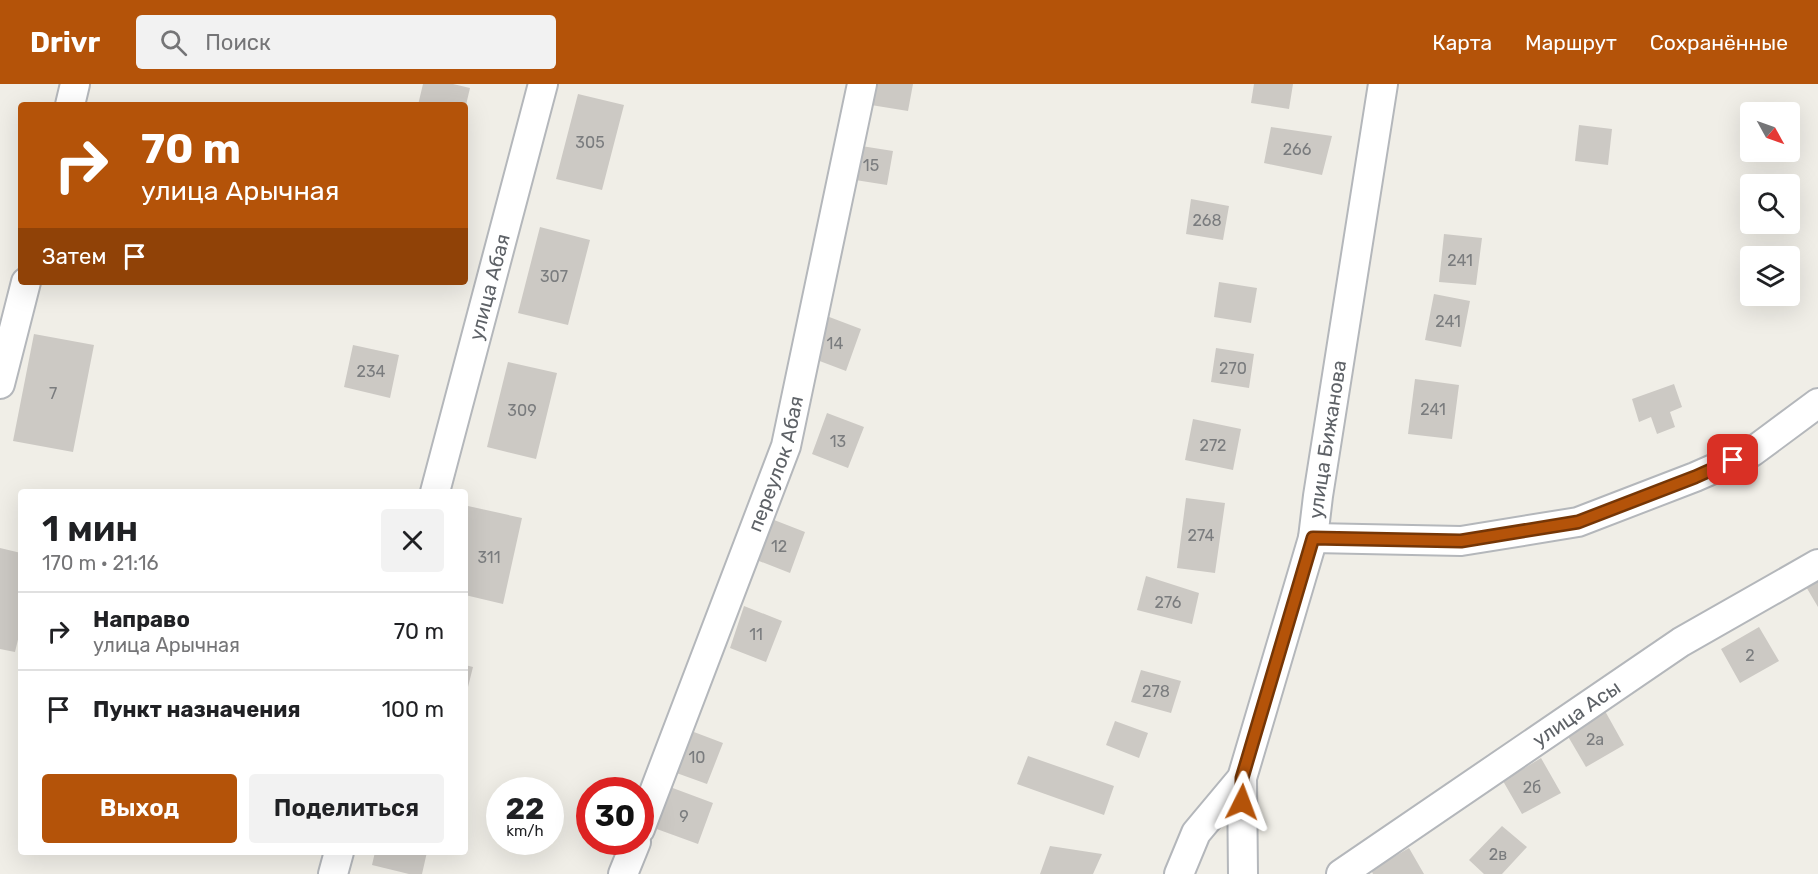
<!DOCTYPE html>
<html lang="ru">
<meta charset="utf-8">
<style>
body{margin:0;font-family:Rubik,sans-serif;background:#f2f2f2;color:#202124;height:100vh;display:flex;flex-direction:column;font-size:22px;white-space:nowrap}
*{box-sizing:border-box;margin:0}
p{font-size:20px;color:#757577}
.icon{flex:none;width:33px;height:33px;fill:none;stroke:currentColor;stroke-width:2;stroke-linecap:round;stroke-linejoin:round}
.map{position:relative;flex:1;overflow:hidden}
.details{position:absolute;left:18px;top:405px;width:450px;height:366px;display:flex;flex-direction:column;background:#fff;border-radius:6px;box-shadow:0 6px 24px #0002}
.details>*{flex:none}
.hud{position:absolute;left:18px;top:18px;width:450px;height:183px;border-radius:6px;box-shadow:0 6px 24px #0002;background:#b45309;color:#fff;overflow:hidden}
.needle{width:39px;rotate:130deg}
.tools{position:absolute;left:1740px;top:18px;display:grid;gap:12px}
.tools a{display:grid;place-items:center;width:60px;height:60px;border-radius:6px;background:#fff;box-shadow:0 6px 24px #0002;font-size:30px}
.speed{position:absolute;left:486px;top:693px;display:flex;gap:12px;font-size:30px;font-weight:700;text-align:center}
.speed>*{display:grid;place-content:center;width:78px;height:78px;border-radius:50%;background:#fff;box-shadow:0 6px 24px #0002;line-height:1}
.speed small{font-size:15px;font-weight:400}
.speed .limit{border:9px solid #d22;background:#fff;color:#111}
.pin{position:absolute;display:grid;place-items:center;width:51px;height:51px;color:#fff;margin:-26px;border-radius:12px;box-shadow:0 3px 9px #0006}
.me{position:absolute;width:66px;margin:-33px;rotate:3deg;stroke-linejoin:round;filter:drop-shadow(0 0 4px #0008)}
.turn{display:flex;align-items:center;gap:21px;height:126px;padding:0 24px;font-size:27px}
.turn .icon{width:78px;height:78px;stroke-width:2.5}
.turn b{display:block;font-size:42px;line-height:51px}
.then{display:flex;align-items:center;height:57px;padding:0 24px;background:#0003;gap:12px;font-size:22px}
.round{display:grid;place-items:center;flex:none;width:63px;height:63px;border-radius:6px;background:#f2f2f2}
.head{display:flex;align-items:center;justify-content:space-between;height:102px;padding:0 24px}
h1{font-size:36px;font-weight:600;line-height:45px}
.action{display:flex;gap:12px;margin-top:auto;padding:12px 24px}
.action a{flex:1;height:69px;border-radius:6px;background:#b45309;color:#fff;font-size:24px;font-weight:600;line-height:69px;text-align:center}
.action a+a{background:#f2f2f2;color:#202124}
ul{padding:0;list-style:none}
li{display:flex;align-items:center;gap:18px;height:78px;padding:0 24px;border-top:2px solid #e0e0e0}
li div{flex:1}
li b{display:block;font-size:22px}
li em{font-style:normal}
header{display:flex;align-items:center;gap:36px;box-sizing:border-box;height:84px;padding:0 30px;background:#b45309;color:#fff}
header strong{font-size:28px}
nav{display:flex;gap:33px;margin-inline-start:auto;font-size:21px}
.search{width:420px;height:54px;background:#f2f2f2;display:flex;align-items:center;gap:15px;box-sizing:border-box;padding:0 21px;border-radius:6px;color:#757577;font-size:22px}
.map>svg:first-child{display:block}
.building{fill:#ccc9c4}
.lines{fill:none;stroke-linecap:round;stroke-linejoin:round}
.minor-casing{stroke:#b4b7bb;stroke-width:32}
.minor{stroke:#fff;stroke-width:28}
.route-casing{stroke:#753606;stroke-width:15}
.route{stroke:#b45309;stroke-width:10}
.labels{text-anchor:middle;stroke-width:5;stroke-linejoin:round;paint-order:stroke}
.number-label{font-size:16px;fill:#7a7c7e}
.street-label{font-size:20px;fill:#5e6267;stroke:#fff}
</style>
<header>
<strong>Drivr</strong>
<div class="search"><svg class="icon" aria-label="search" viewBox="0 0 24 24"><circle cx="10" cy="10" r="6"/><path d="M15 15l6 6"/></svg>Поиск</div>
<nav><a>Карта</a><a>Маршрут</a><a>Сохранённые</a></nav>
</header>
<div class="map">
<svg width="1818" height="790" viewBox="0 0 1818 790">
<rect width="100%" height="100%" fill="#f0eee7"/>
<path class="building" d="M423 0H453L470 4 466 21H418Z
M874 0H913L908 27 871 21Z
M1254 0H1293L1289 25 1251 19Z
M578 10 624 21 602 106 556 95Z
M1579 41 1612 45 1608 81 1575 77Z
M1271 43 1332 52 1322 91 1264 79Z
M855 61 893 67 887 101 849 95Z
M1191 115 1229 122 1223 156 1186 150Z
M540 143 590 156 568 241 518 229Z
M1444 150 1482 154 1476 201 1439 198Z
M1219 198 1257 204 1251 239 1214 233Z
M1434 210 1470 217 1461 263 1425 256Z
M824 231 861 245 846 287 809 273Z
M34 250 94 261 73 368 13 357Z
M353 261 399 271 390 314 344 303Z
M1216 264 1254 270 1249 304 1211 298Z
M508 278 557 289 536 375 487 363Z
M1415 295 1459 301 1452 355 1408 350Z
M1674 300 1682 323 1670 328 1675 343 1657 350 1651 333 1639 338 1632 315Z
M827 329 864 343 848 384 812 370Z
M1193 335 1241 345 1233 386 1185 376Z
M1186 414 1225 419 1215 489 1177 484Z
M468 422 522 434 503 520 465 511V435Z
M769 434 805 448 790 489 754 475Z
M0 464 21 469V543L15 568 0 565Z
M1146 492 1199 509 1192 540 1137 526Z
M1818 493V523L1805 501Z
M744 522 782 537 766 578 730 564Z
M1759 543 1779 577 1740 599 1721 565Z
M465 581 473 583 466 611H465Z
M1141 586 1181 597 1171 629 1131 618Z
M1605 627 1624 661 1586 683 1566 649Z
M1115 637 1148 649 1139 674 1106 661Z
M686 645 723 659 707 700 671 687Z
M1028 672 1114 702 1104 731 1017 700Z
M1541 674 1561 709 1522 730 1503 697Z
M670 703 713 719 698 760 654 744Z
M1502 742 1527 763 1502 790H1484L1469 776Z
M1050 762 1102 770 1093 790H1040Z
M1409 764 1424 790H1373L1371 786Z
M375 768H427L422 790H409L372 781Z"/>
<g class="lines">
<g class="minor-casing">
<g id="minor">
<path d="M70 21 75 0"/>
<path d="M0 300 26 198"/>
<path id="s1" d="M435 408 543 0"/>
<path d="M1313 454 1461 457 1578 438 1695 393 1752 368 1818 319"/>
<path d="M1242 694 1243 790"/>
<path id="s2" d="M640 745 786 362 862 0"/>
<path d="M333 790 339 768"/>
<path d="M623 790 636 758"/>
<path id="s3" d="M1179 790 1196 749 1242 694 1313 454 1318 412 1383 0"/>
<path id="s4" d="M1341 790 1681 558 1818 480"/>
</g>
</g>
<use href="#minor" class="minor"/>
</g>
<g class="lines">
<g class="route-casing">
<path id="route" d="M1242 718V694L1313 454 1461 457 1578 438 1695 393 1733 376"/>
</g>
<use href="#route" class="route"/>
</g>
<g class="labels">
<g class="number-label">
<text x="590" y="64">305</text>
<text x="1297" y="71">266</text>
<text x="871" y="87">15</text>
<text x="1207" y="142">268</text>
<text x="1460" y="182">241</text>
<text x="554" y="198">307</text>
<text x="1448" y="243">241</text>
<text x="835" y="265">14</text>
<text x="1233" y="290">270</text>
<text x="371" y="293">234</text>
<text x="53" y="315">7</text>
<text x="1433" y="331">241</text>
<text x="522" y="332">309</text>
<text x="838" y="363">13</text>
<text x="1213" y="367">272</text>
<text x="1201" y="457">274</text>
<text x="779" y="468">12</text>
<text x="489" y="479">311</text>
<text x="1168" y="524">276</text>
<text x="756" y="556">11</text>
<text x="1750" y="577">2</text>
<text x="1156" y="613">278</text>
<text x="1595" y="661">2а</text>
<text x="697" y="679">10</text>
<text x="1532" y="709">2б</text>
<text x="684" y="738">9</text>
<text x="1498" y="776">2в</text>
</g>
<g class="street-label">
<text dy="7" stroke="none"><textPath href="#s1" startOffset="212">улица Абая</textPath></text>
<text dy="7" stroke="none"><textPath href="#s3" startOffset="466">улица Бижанова</textPath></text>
<text dy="7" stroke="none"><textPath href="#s2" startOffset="390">переулок Абая</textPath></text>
<text dy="7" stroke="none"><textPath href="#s4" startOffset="285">улица Асы</textPath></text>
</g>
</g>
</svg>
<div class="tools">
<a><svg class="needle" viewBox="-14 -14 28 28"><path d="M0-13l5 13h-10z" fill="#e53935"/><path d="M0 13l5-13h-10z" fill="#757577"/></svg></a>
<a><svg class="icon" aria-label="search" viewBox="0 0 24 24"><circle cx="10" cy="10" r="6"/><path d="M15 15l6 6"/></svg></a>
<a><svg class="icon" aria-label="layers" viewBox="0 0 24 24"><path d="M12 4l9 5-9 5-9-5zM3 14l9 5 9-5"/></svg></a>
</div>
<div class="speed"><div>22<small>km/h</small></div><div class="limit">30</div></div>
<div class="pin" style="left:1733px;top:376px;background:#d93025"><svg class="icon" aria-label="arrive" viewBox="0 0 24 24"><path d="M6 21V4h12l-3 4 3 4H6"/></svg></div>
<svg class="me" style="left:1242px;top:718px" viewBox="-20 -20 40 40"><path d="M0-17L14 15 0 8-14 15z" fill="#b45309" stroke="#fff" stroke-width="4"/></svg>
<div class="hud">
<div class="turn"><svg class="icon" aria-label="right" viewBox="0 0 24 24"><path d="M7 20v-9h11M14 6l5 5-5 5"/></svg><div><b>70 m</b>улица Арычная</div></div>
<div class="then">Затем<svg class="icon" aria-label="arrive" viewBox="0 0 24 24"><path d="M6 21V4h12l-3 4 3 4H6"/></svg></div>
</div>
<section class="details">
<div class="head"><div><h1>1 мин</h1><p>170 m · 21:16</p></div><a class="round"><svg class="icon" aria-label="close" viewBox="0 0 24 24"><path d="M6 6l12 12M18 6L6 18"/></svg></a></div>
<ul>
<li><svg class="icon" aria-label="right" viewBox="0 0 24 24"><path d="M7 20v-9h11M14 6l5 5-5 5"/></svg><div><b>Направо</b><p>улица Арычная</p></div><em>70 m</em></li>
<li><svg class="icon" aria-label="arrive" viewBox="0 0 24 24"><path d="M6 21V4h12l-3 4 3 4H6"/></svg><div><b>Пункт назначения</b></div><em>100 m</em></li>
</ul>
<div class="action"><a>Выход</a><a>Поделиться</a></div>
</section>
</div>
